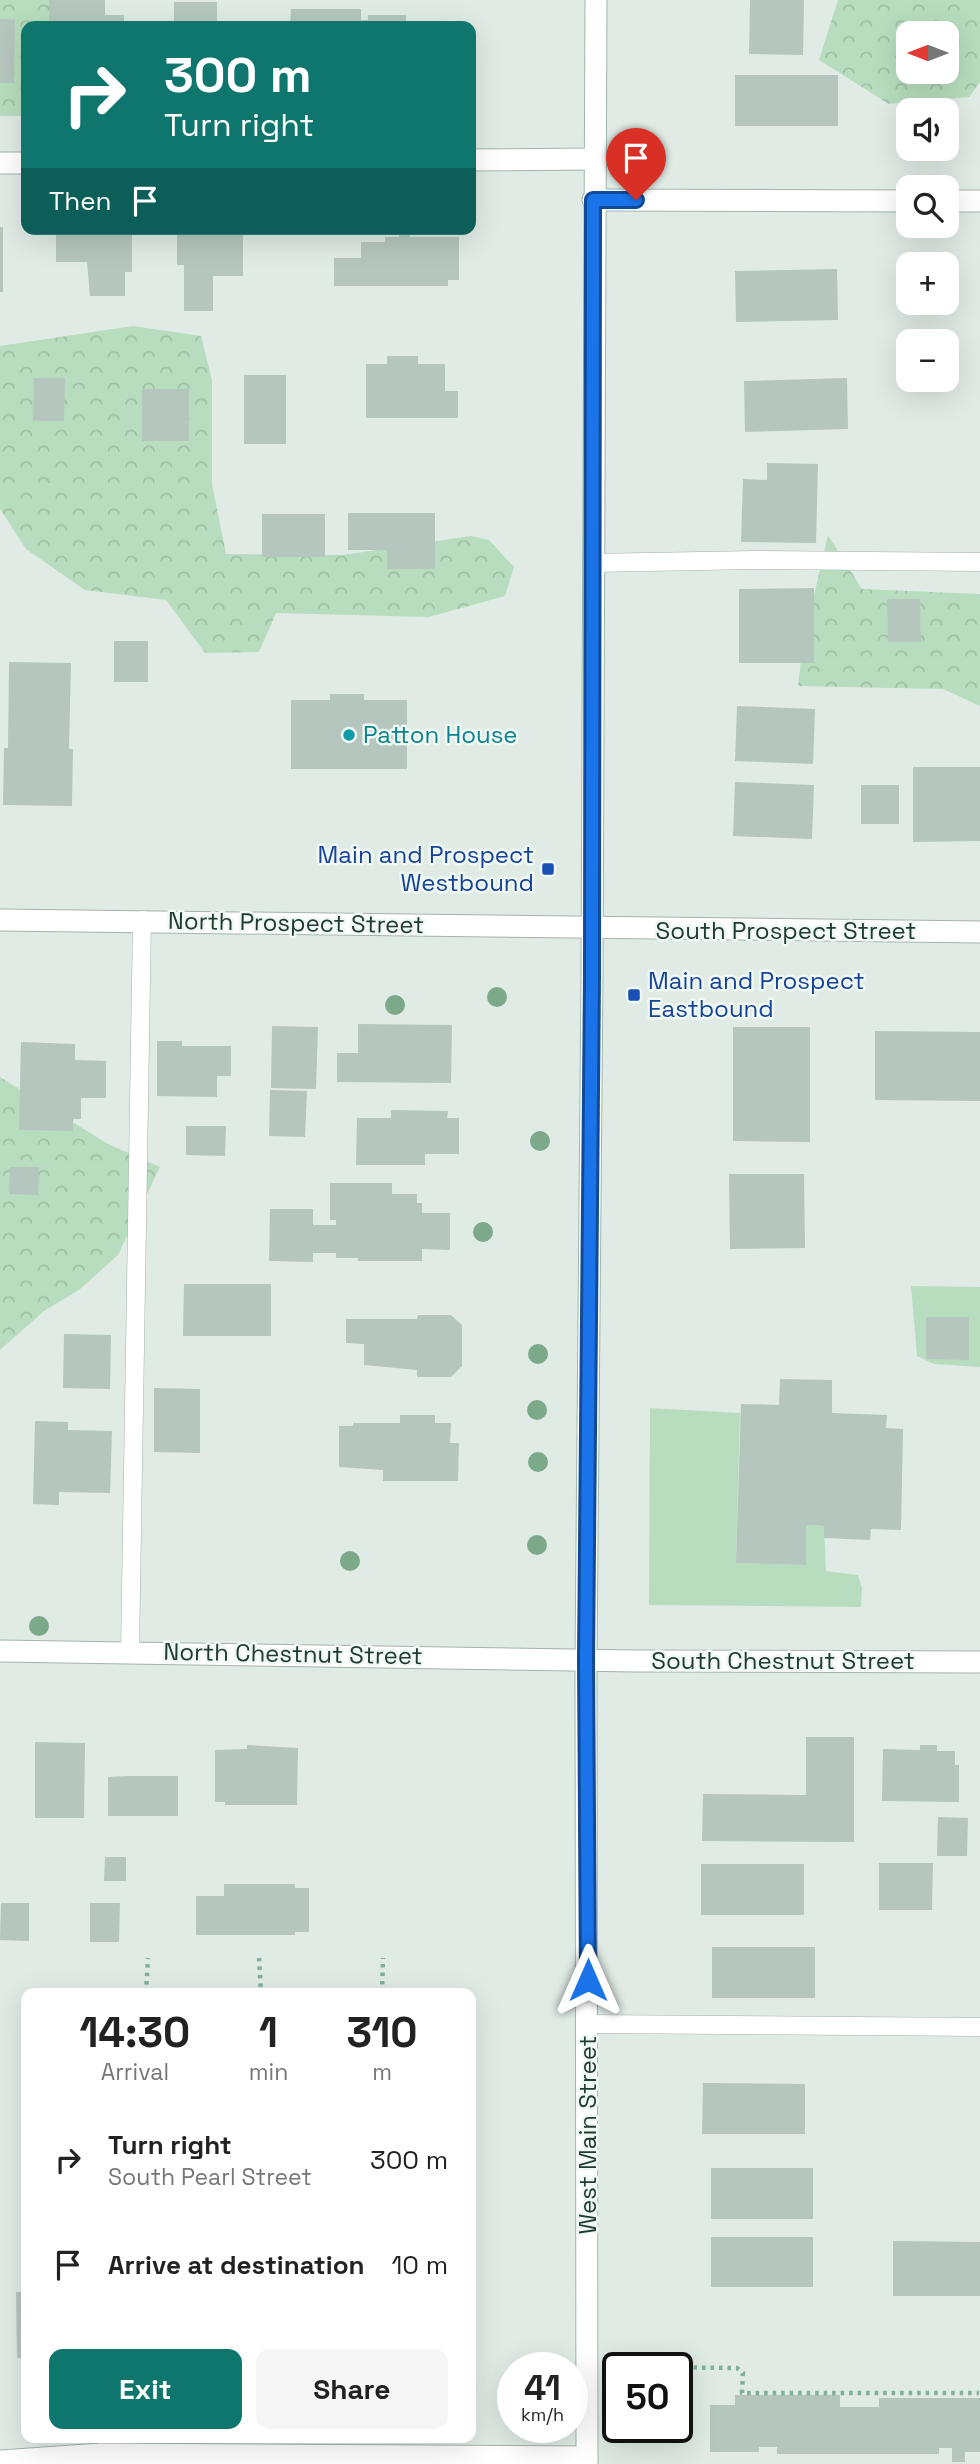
<!DOCTYPE html>
<meta charset="utf-8">
<style>
body{margin:0;font-family:"Space Grotesk",sans-serif;background:#f6f6f6;color:#222;height:100vh;display:flex;flex-direction:column;font-size:26px;white-space:nowrap}
*{box-sizing:border-box;margin:0}
p{font-size:23px;color:#767676}
.icon{flex:none;width:38px;height:38px;fill:none;stroke:currentColor;stroke-width:2;stroke-linecap:round;stroke-linejoin:round}
.map{position:relative;flex:1;overflow:hidden}
.sheet{position:absolute;left:21px;top:1988px;width:455px;height:455px;display:flex;flex-direction:column;background:#fff;border-radius:14px;box-shadow:0 7px 28px #0002}
.sheet>*{flex:none}
.guide{position:absolute;left:21px;top:21px;width:455px;height:214px;border-radius:14px;box-shadow:0 7px 28px #0002;background:#0f766e;color:#fff;overflow:hidden}
.needle{width:46px;rotate:270deg}
.tools{position:absolute;left:896px;top:21px;display:grid;gap:14px}
.tools a{display:grid;place-items:center;width:63px;height:63px;border-radius:14px;background:#fff;box-shadow:0 7px 28px #0002;font-size:35px}
.speed{position:absolute;left:497px;top:2352px;display:flex;gap:14px;font-size:35px;font-weight:700;text-align:center}
.speed>*{display:grid;place-content:center;width:91px;height:91px;border-radius:50%;background:#fff;box-shadow:0 7px 28px #0002;line-height:1}
.speed small{font-size:18px;font-weight:400}
.speed .limit{border:4px solid #111;border-radius:10px;background:#fff;color:#111}
.pin{position:absolute;display:grid;place-items:center;width:60px;height:60px;color:#fff;margin:-72px -30px;border-radius:50% 50% 50% 0;rotate:-45deg;box-shadow:0 0 7px #0007}
.pin .icon{rotate:45deg}
.me{position:absolute;width:77px;margin:-38px;rotate:0deg;stroke-linejoin:round;filter:drop-shadow(0 0 5px #0008)}
.turn{display:flex;align-items:center;gap:24px;height:147px;padding:0 28px;font-size:32px}
.turn .icon{width:91px;height:91px;stroke-width:2.5}
.turn b{display:block;font-size:49px;line-height:60px}
.then{display:flex;align-items:center;height:66px;padding:0 28px;background:#0003;gap:14px;font-size:26px}
.eta{display:flex;justify-content:space-evenly;align-items:center;height:119px;text-align:center}
.eta b{font-size:42px;font-weight:700;line-height:49px}
.button{display:flex;gap:14px;margin-top:auto;padding:14px 28px}
.button a{flex:1;height:80px;border-radius:14px;background:#0f766e;color:#fff;font-size:28px;font-weight:700;line-height:80px;text-align:center}
.button a+a{background:#f6f6f6;color:#222}
ul{padding:0;list-style:none}
li{display:flex;align-items:center;gap:21px;height:105px;padding:0 28px}
li div{flex:1}
li b{display:block;font-size:26px}
li em{font-style:normal}
.map>svg:first-child{display:block}
.grass{fill:#b8ddbe}
.forest{fill:url(#forest-crowns);fill-rule:evenodd}
.building{fill:#b5c6be}
.lines{fill:none;stroke-linecap:round;stroke-linejoin:round}
.service-casing{stroke:#a3b3ac;stroke-width:19}
.minor-casing{stroke:#a3b3ac;stroke-width:23}
.secondary-casing{stroke:#9eb7ac;stroke-width:23}
.path{stroke:#7fb09c;stroke-width:4.5;stroke-dasharray:3.5 5;stroke-linecap:butt}
.service{stroke:#fff;stroke-width:18}
.minor{stroke:#fff;stroke-width:21}
.secondary{stroke:#fff;stroke-width:21}
.tree{fill:#7ba98a}
.route-casing{stroke:#114b97;stroke-width:18}
.route{stroke:#1a73e8;stroke-width:12}
.culture-dot{fill:#0f9aa8;stroke:#f0f8f3;stroke-width:2.5}
.transit-dot{fill:#1a4fb4;stroke:#f0f8f3;stroke-width:2.5}
.labels{text-anchor:middle;stroke-width:5;stroke-linejoin:round;paint-order:stroke}
.culture-label{font-size:24px;fill:#0d838f;stroke:#f0f8f3;text-anchor:start}
.transit-label{font-size:24px;fill:#164399;stroke:#f0f8f3;text-anchor:end}
.street-label{font-size:24px;fill:#203c32;stroke:#f0f8f3}
</style>
<div class="map">
<svg width="980" height="2464" viewBox="0 0 980 2464">
<defs>
<pattern id="forest-crowns" width="20" height="18" patternUnits="userSpaceOnUse" patternTransform="scale(1.75)"><rect width="20" height="18" fill="#b8ddbe"/><path d="M2 6a3 3 0 1 1 6 0M12 15a3 3 0 1 1 6 0" fill="none" stroke="#9ebfa4"/></pattern>
</defs>
<rect width="100%" height="100%" fill="#e0ebe5"/>
<path class="grass" d="M911 1286 980 1287V1367L934 1364 917 1356Z
M650 1408 740 1413 736 1563 805 1565 806 1525 824 1526 826 1571 858 1575 862 1588 861 1607 649 1605Z"/>
<path class="forest" d="M0 0H94L95 26H26V116H0Z
M838 0H980V82L969 97 889 104 819 60ZM908 33H947V72H908Z
M133 326 201 336 212 380V484L226 554 343 555 471 536 489 540 514 567 505 596 429 617 276 613 259 652 205 653 166 600 85 590 26 549 0 509V346Z
M828 535 862 589 980 594V706L943 689 798 686 803 643Z
M0 1077 108 1144 160 1167 118 1255 79 1290 44 1311 0 1350Z"/>
<path class="building" d="M49 0H105V15H124V26H49Z
M750 0H804L803 55 749 54Z
M174 2H217V26H174Z
M291 9H361V20H368V15H406V23H431V26H290Z
M0 19H15L14 83H0Z
M735 75H838V126H735Z
M0 227H3V292H0Z
M73 229H132V272H125V296H90L87 262H56V235H73Z
M177 229H243V276H213V311H184V265H177Z
M399 230H410V237H459V280H448V286H334V258H361V242H385V237H399Z
M837 269 838 320 736 322 735 271Z
M387 356H418V364H445V391H458V418H366V364H387Z
M244 375H286V444H244Z
M34 378H65L64 421H33Z
M847 378 848 429 745 432 744 381Z
M142 389H189V441H142Z
M767 463 818 464 816 543 741 542 743 479 767 480Z
M348 513H435V569H387V550H348Z
M262 514H325V557H262Z
M814 588V663H739V589Z
M887 599H920L921 642H888Z
M114 641H148V682H114Z
M9 662 71 663 69 749H73L72 806 3 805 4 748H8Z
M330 694H364V700H407V769H291V700H330Z
M737 706 815 709 813 764 735 761Z
M913 767H980V841L913 842Z
M735 782 814 785 812 839 733 836Z
M861 785H899V824H861Z
M358 1024 452 1025 451 1083 337 1082V1053H358Z
M272 1026 318 1027 316 1089 271 1088Z
M733 1027H810V1142L733 1141Z
M875 1031 980 1032V1101L875 1100Z
M157 1041H182V1046H231V1076H217V1097L157 1096Z
M21 1042 75 1044V1060L106 1061V1098H81V1119H73V1131L19 1130Z
M270 1090 307 1091 305 1137 269 1136Z
M391 1110 448 1111 447 1118H459V1154H425V1165H356L357 1118H391Z
M186 1126H226L225 1156 186 1155Z
M10 1167H39L38 1195 9 1194Z
M729 1174H804L805 1248 730 1249Z
M330 1183H392V1194H417V1203H422V1213H450V1250L422 1249V1261H358V1258H336V1253H313V1262L269 1261 270 1209H313V1225H336V1220H330Z
M184 1284H271V1336H183Z
M418 1315H451L462 1325V1366L451 1377H417V1370L364 1365V1344L346 1343V1319H417Z
M926 1317H969V1360L926 1359Z
M64 1334 111 1335 110 1389 63 1388Z
M780 1379 832 1380V1413L887 1415 886 1428 903 1429 901 1530 871 1529 870 1540 824 1538V1526L806 1525V1565L736 1563 741 1404 779 1405Z
M154 1388 200 1389V1453L154 1452Z
M400 1415H435V1423H451L450 1443H459L458 1481H383V1470L339 1467V1426H353V1423H400Z
M35 1421 68 1422V1430L112 1431 110 1493 59 1492V1505L33 1504Z
M806 1737H854V1842L702 1841 703 1794 806 1795Z
M35 1742 85 1743 84 1818H35Z
M247 1745 298 1748 297 1805H225V1802H215V1750L247 1749Z
M920 1745H937V1751H955V1765H959V1802L882 1801 883 1749 920 1750Z
M127 1776H178V1816H108V1777Z
M938 1817 968 1818 967 1856H937Z
M105 1857H126V1881H104Z
M879 1863H933L932 1910H879Z
M701 1864H804V1915H701Z
M224 1884H295V1888H309V1932H295V1935H196V1896H224Z
M1 1903H29V1941L0 1940Z
M90 1903H120L119 1942H90Z
M712 1947H815V1998H712Z
M703 2083 805 2084V2134H702Z
M711 2168H813V2219H711Z
M711 2237H813V2287H711Z
M893 2241 980 2242V2296H893Z
M16 2292H26V2358H17Z
M735 2395H840V2407H879V2398H980V2452H965V2462H952V2448H939V2454H777V2447H759V2452H710V2405H735Z"/>
<g class="lines">
<g class="service-casing">
<path id="service" d="M592 563 755 560 980 562
M130 1652 142 920
M588 2024 980 2027"/>
</g>
<g class="minor-casing">
<path id="minor" d="M471 160 593 159
M0 163H26
M593 200 908 201
M947 201H980
M0 920 980 932
M0 1651 636 1661 980 1662
M0 2461 101 2454 587 2457"/>
</g>
<g class="secondary-casing">
<path id="secondary" d="M587 2464 586 1659 592 977 596 0"/>
</g>
<path class="path" d="M259 1958 261 1993
M146 1993 148 1958
M382 1993 383 1958
M634 2367 737 2368 743 2373 742 2393H979"/>
<use href="#service" class="service"/>
<use href="#minor" class="minor"/>
<use href="#secondary" class="secondary"/>
</g>
<g class="tree">
<circle cx="497" cy="997" r="10"/>
<circle cx="395" cy="1005" r="10"/>
<circle cx="540" cy="1141" r="10"/>
<circle cx="483" cy="1232" r="10"/>
<circle cx="538" cy="1354" r="10"/>
<circle cx="537" cy="1410" r="10"/>
<circle cx="538" cy="1462" r="10"/>
<circle cx="537" cy="1545" r="10"/>
<circle cx="350" cy="1561" r="10"/>
<circle cx="39" cy="1626" r="10"/>
</g>
<g class="lines">
<g class="route-casing">
<path id="route" d="M588 1980 586 1659 592 977 593 200H636"/>
</g>
<use href="#route" class="route"/>
</g>
<circle class="culture-dot" cx="349" cy="735" r="7"/>
<g class="transit-dot">
<rect x="541" y="862" width="14" height="14" rx="3.5"/>
<rect x="627" y="988" width="14" height="14" rx="3.5"/>
</g>
<g class="labels">
<g class="culture-label">
<text x="363" y="743">Patton House</text>
</g>
<g class="transit-label">
<text x="534" y="863">Main and Prospect<tspan x="534" dy="28">Westbound</tspan></text>
<text x="648" y="989" text-anchor="start">Main and Prospect<tspan x="648" dy="28">Eastbound</tspan></text>
</g>
<g class="street-label">
<text transform="translate(296 923) rotate(1)" y="8">North Prospect Street</text>
<text x="786" y="939">South Prospect Street</text>
<text transform="translate(293 1654) rotate(1)" y="8">North Chestnut Street</text>
<text x="783" y="1669">South Chestnut Street</text>
<text transform="translate(588 2135) rotate(-90)" y="8">West Main Street</text>
</g>
</g>
</svg>
<div class="tools">
<a><svg class="needle" viewBox="-14 -14 28 28"><path d="M0-13l5 13h-10z" fill="#e53935"/><path d="M0 13l5-13h-10z" fill="#767676"/></svg></a>
<a><svg class="icon" aria-label="sound" viewBox="0 0 24 24"><path d="M4 9h4l5-4v14l-5-4H4zM17 9q2 3 0 6"/></svg></a>
<a><svg class="icon" aria-label="search" viewBox="0 0 24 24"><circle cx="10" cy="10" r="6"/><path d="M15 15l6 6"/></svg></a>
<a>+</a>
<a>−</a>
</div>
<div class="speed"><div>41<small>km/h</small></div><div class="limit">50</div></div>
<div class="pin" style="left:636px;top:200px;background:#d93025"><svg class="icon" aria-label="arrive" viewBox="0 0 24 24"><path d="M6 21V4h12l-3 4 3 4H6"/></svg></div>
<svg class="me" style="left:588px;top:1980px" viewBox="-20 -20 40 40"><path d="M0-17L14 15 0 8-14 15z" fill="#1a73e8" stroke="#fff" stroke-width="4"/></svg>
<div class="guide">
<div class="turn"><svg class="icon" aria-label="right" viewBox="0 0 24 24"><path d="M7 20v-9h11M14 6l5 5-5 5"/></svg><div><b>300 m</b>Turn right</div></div>
<div class="then">Then<svg class="icon" aria-label="arrive" viewBox="0 0 24 24"><path d="M6 21V4h12l-3 4 3 4H6"/></svg></div>
</div>
<section class="sheet">
<div class="eta">
<div><b>14:30</b><p>Arrival</p></div>
<div><b>1</b><p>min</p></div>
<div><b>310</b><p>m</p></div>
</div>
<ul>
<li><svg class="icon" aria-label="right" viewBox="0 0 24 24"><path d="M7 20v-9h11M14 6l5 5-5 5"/></svg><div><b>Turn right</b><p>South Pearl Street</p></div><em>300 m</em></li>
<li><svg class="icon" aria-label="arrive" viewBox="0 0 24 24"><path d="M6 21V4h12l-3 4 3 4H6"/></svg><div><b>Arrive at destination</b></div><em>10 m</em></li>
</ul>
<div class="button"><a>Exit</a><a>Share</a></div>
</section>
</div>
